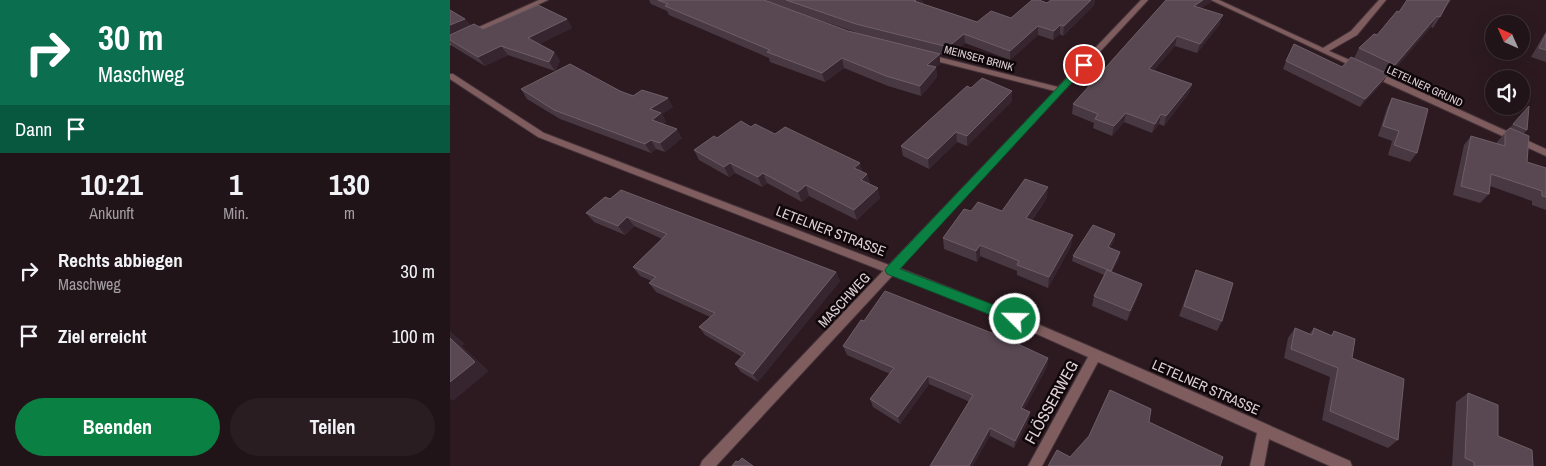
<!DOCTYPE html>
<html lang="de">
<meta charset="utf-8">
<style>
:root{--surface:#211418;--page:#291d21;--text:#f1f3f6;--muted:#a29ea2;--line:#3e3337;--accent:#0b8043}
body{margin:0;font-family:"Archivo Narrow",sans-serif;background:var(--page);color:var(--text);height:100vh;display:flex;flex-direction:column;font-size:19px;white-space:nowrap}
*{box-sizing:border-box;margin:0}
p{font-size:16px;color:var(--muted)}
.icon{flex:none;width:28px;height:28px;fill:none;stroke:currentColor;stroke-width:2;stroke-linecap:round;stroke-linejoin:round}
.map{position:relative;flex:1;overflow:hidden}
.side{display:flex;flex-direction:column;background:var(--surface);width:450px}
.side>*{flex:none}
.top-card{background:#0b6e4f;color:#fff;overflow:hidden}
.needle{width:32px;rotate:315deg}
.fabs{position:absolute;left:1035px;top:15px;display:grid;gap:10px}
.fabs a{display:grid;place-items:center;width:45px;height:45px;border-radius:50%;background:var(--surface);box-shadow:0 5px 20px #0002,0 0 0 1px var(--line);font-size:25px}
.pin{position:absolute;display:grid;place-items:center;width:42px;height:42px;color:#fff;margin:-21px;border:2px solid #fff;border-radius:50%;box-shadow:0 1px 5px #0007}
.me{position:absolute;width:55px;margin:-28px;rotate:293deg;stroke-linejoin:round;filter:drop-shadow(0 0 4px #0008)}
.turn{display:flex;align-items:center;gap:18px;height:105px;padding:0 15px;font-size:22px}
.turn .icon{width:65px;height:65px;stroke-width:2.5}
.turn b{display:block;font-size:35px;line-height:42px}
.then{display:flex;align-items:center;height:48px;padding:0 15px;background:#0003;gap:10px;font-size:19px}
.eta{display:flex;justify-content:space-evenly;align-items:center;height:85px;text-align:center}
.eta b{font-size:30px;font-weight:700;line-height:35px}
.action{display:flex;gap:10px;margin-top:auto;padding:10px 15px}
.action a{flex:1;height:58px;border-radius:30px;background:var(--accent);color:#fff;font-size:20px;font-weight:700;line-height:58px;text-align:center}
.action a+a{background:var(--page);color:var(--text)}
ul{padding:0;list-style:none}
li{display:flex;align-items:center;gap:15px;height:65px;padding:0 15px}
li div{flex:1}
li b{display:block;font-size:19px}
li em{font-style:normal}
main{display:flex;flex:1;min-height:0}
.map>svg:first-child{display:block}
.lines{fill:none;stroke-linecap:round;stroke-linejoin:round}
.minor-casing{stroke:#45343a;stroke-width:2}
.minor{fill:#7f5d5e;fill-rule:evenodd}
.wall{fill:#483842;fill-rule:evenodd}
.shaded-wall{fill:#36252e}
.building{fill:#594852;stroke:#6e5e67}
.route{fill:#0b8043;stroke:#07532c}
.labels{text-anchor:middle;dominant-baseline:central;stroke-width:5;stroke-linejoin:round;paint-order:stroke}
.far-street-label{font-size:11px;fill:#e0d3d7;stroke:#0f070a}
.street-label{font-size:14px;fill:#e0d3d7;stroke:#0f070a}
.near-street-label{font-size:16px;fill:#e0d3d7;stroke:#0f070a}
</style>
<main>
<section class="side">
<div class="top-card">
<div class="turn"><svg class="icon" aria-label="right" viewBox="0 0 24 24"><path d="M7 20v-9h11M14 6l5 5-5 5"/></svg><div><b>30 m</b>Maschweg</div></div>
<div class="then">Dann<svg class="icon" aria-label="arrive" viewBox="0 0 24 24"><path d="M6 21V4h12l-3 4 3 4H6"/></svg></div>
</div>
<div class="eta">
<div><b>10:21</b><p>Ankunft</p></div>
<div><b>1</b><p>Min.</p></div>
<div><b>130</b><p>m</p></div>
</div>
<ul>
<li><svg class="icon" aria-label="right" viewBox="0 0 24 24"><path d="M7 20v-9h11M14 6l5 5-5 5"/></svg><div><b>Rechts abbiegen</b><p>Maschweg</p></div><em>30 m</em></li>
<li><svg class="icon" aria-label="arrive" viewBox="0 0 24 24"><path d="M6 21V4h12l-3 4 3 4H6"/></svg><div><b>Ziel erreicht</b></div><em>100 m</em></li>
</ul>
<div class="action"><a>Beenden</a><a>Teilen</a></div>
</section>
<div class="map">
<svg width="1096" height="466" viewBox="0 0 1096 466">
<rect width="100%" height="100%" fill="#2c1a20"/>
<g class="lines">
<g class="minor-casing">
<path id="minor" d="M89 0H98L0 45V40Z
M691 0H698L449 268C603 327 749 395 900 461L902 466H880L819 439 814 466H800L807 433 648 362 592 466H578L638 357 529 308 443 275 266 466H250L252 461 433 271 88 137 0 79V74H3L94 133 439 265 605 91 474 58V54H477L608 87Z
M761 0H769L873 48 901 31 929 0H936L907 35 879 51 911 65V69H908Z
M921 72H927L1096 149V156L921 76Z"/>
</g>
<use href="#minor" class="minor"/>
</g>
<path class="wall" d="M199 0H472L473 4 527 22 561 18 597 3 601 0H645L644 5 613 36 610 34 603 40 588 35 560 60 515 43 499 57 490 54V64L486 67 487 77 471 96 438 86 394 68 375 82 320 62 319 58 219 15 217 11 201 4ZM346 12 408 33 398 31Z
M716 0 761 2 751 8 770 24 747 53 725 46 704 70 742 84 739 93 714 126 709 124 702 133 674 122 662 136 643 128 644 123 622 114 623 104Z
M957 0H1001L996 7 983 28 981 27 939 76 937 75 933 82 910 107 833 69 836 61 892 67 904 58 909 48 927 35 949 12Z
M0 10 15 19 21 26 33 29 117 19 122 28 89 44 104 52 110 61 105 71 58 55 35 66 2 46 0 43Z
M1096 31V62L1081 57Z
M71 89 170 91 223 107 212 114 216 122 213 124 232 138 215 152 206 149 201 153 110 119 77 99Z
M942 98 967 153 960 162 938 155 942 141 928 136 937 108Z
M562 101 517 146 507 142 479 169 453 156 451 146Z
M1079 106 1077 130 1073 134 1077 162 1096 168V210L1082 205V201L1040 186 1039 194 1030 203 1003 195 1014 145 1021 136 1047 144V142Z
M301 127 325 134 417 174 420 184 430 198 407 220 359 196 352 202 317 183 312 187 285 173 279 177 249 160 244 150 267 138Z
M155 197 386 272 390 281 308 382 291 372 285 364 292 357 255 335 249 327 260 317 206 292 199 283 202 281 190 276 183 267 212 239 184 226 175 235 144 222 136 213Z
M597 198 582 220 621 246 598 288 567 275V271L530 256 527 262 494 249 493 238 521 211H552Z
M665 234 664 240 660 248 669 258 662 272 692 284 689 294 677 321 642 306 644 296 654 275 622 261 623 256Z
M746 270 772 321 767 331 729 316Z
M414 321 598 358 597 367 574 409 579 420 564 448 540 436 520 402 479 384 450 424 423 407 420 399 440 374 397 355 393 346Z
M845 328 859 334 864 328 881 335 884 331 902 358 948 440 938 448 872 420 880 377 834 358 838 338Z
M1018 393 1048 436 1083 466H1002L1006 402Z"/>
<path class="shaded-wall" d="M466 0H472L473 5 464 1Z
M641 0H645L644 5 613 36 614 26Z
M753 0H761V2L741 15 744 6Z
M773 15 770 24 747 53 750 44Z
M987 16 981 27 939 76 945 65Z
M15 19 22 28 0 38V25Z
M117 19 122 28 84 47 78 38Z
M610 25V34L603 40 604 31Z
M588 26V35L560 60V51Z
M514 34 515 43 499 57 498 47Z
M727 36 725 46 697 78 699 69Z
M51 46 58 55 35 66 28 57Z
M104 52 110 61 105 71 99 62Z
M490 54V64L486 67 487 77 471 96 470 86 477 65Z
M392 58 394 68 375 82 372 73Z
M938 74 933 82 910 107 915 99Z
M742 84 739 93 714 126 716 116Z
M562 91V101L517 146V136Z
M218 98 223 107 212 114 216 122 207 129 202 120 200 109Z
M676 113 674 122 662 136 664 126Z
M711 114 709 124 702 133 705 124Z
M227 129 232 138 215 152 210 143Z
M506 132 507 142 479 169 478 159Z
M201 140 206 149 201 153 195 144Z
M280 163 285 173 279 177 274 167Z
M410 163 413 173 404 168Z
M313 173 317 183 312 187 308 177Z
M417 174 420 184 411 180Z
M356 185 359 196 352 202 348 192Z
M598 187 597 198 575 229 576 218Z
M428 188 430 198 407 220 404 210Z
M177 217 184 226 175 235 168 226Z
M665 234 664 240 657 253 658 247Z
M623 235 621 246 598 288 599 277Z
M530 245V256L527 262 526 251Z
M670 252 669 258 660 277 661 271Z
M386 272 390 281 308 382 303 374Z
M692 284 689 294 677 321 680 311Z
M0 331 15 344 12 346 39 371 3 401 0 399Z
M598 358 597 367 570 416 571 408Z
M478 376 479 384 450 424 448 417Z
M580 412 579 420 564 448 565 441Z
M540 428V436L523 466H519Z"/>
<path class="building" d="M208 0H314L398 31 490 54 477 65 486 67 470 86 436 76 392 58 372 73 317 52 320 50 215 6 218 4Z
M336 0H466L464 1 527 22 541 11 561 18 582 0H589L597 3 601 0H641L614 26 610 25 604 31 588 26 560 51 514 34 498 47 406 24Z
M716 0H753L744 6 773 15 750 44 727 36 699 69 742 84 716 116 711 114 705 124 676 113 664 126 645 119 648 114 623 104Z
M957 0H999L990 17 987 16 945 65 909 48 924 34 927 35 947 11 949 12Z
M88 5 117 19 78 38 104 52 99 62 51 46 28 57 0 40V35L24 24 33 29Z
M0 10 15 19 0 25Z
M1096 34V50L1089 48Z
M844 44 892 67 901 57 938 74 915 99 836 61Z
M120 64 170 91 183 96 192 90 218 98 200 109 211 113 202 120 227 129 210 143 201 140 195 144 104 110 71 89Z
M532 78 562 91 517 136 506 132 478 159 451 146 517 86 521 88Z
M942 98 978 109 967 153 944 145 949 131 933 126Z
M1079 106 1077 130 1063 124Z
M291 121 301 127 305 124 325 134 335 127 410 163 404 168 417 174 411 180 428 188 404 210 356 185 348 192 313 173 308 177 280 163 274 167 244 150 264 136 267 138Z
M1060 128 1079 136 1077 162 1096 168V197L1092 196V191L1041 174 1039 194 1011 186 1021 136 1055 146V132Z
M575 179 598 187 576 218 623 235 599 277 567 265 569 261 530 245 526 251 493 238 514 209 521 211 528 202 552 211Z
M171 190 386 272 303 374 285 364 295 353 249 327 265 313 199 283 206 277 183 267 217 234 177 217 168 226 136 213 155 197 160 199Z
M643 225 665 234 658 247 670 252 661 271 623 256Z
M657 270 692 284 680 311 644 296Z
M746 270 783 283 772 321 734 306Z
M435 291 557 339 598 358 571 408 580 412 565 441 540 428 519 466H480L523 395 478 376 448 417 420 399 444 368 393 346 411 320 414 321Z
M845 328 862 335 864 328 882 336 884 331 905 339 902 358 954 379 948 440 880 411 888 368 841 349Z
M0 338 25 362 0 382Z
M660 390 701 409 699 422 773 457 770 466H598L607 450 620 457 639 436Z
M1018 393 1048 405V436L1082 450 1083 466H1024V462L1015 458Z
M292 458 303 466H282L286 461 288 462Z"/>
<path class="route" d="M634 62 638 65 637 66 450 269 570 315 572 319 570 323 565 324 561 323 437 274 435 270 437 267 631 63Z"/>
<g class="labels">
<g class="far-street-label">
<text transform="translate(529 58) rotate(15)">MEINSER BRINK</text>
<text transform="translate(975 86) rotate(25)">LETELNER GRUND</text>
</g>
<g class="street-label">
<text transform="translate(381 231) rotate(21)">LETELNER STRASSE</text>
<text transform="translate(394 300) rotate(-47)">MASCHWEG</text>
<text transform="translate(756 387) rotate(24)">LETELNER STRASSE</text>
</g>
<g class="near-street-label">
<text transform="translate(601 402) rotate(-61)">FLÖSSERWEG</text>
</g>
</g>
</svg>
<div class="fabs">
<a><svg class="needle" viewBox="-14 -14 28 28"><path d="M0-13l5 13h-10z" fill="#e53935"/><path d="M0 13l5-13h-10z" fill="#a29ea2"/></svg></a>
<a><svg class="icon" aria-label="sound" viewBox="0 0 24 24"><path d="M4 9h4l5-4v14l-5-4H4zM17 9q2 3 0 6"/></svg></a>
</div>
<div class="pin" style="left:634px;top:65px;background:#d93025"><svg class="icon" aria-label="arrive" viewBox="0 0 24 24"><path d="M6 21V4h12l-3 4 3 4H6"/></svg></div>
<svg class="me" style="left:565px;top:319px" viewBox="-20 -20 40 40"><circle r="17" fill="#0b8043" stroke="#fff" stroke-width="3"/><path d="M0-11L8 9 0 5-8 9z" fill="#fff"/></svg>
</div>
</main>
